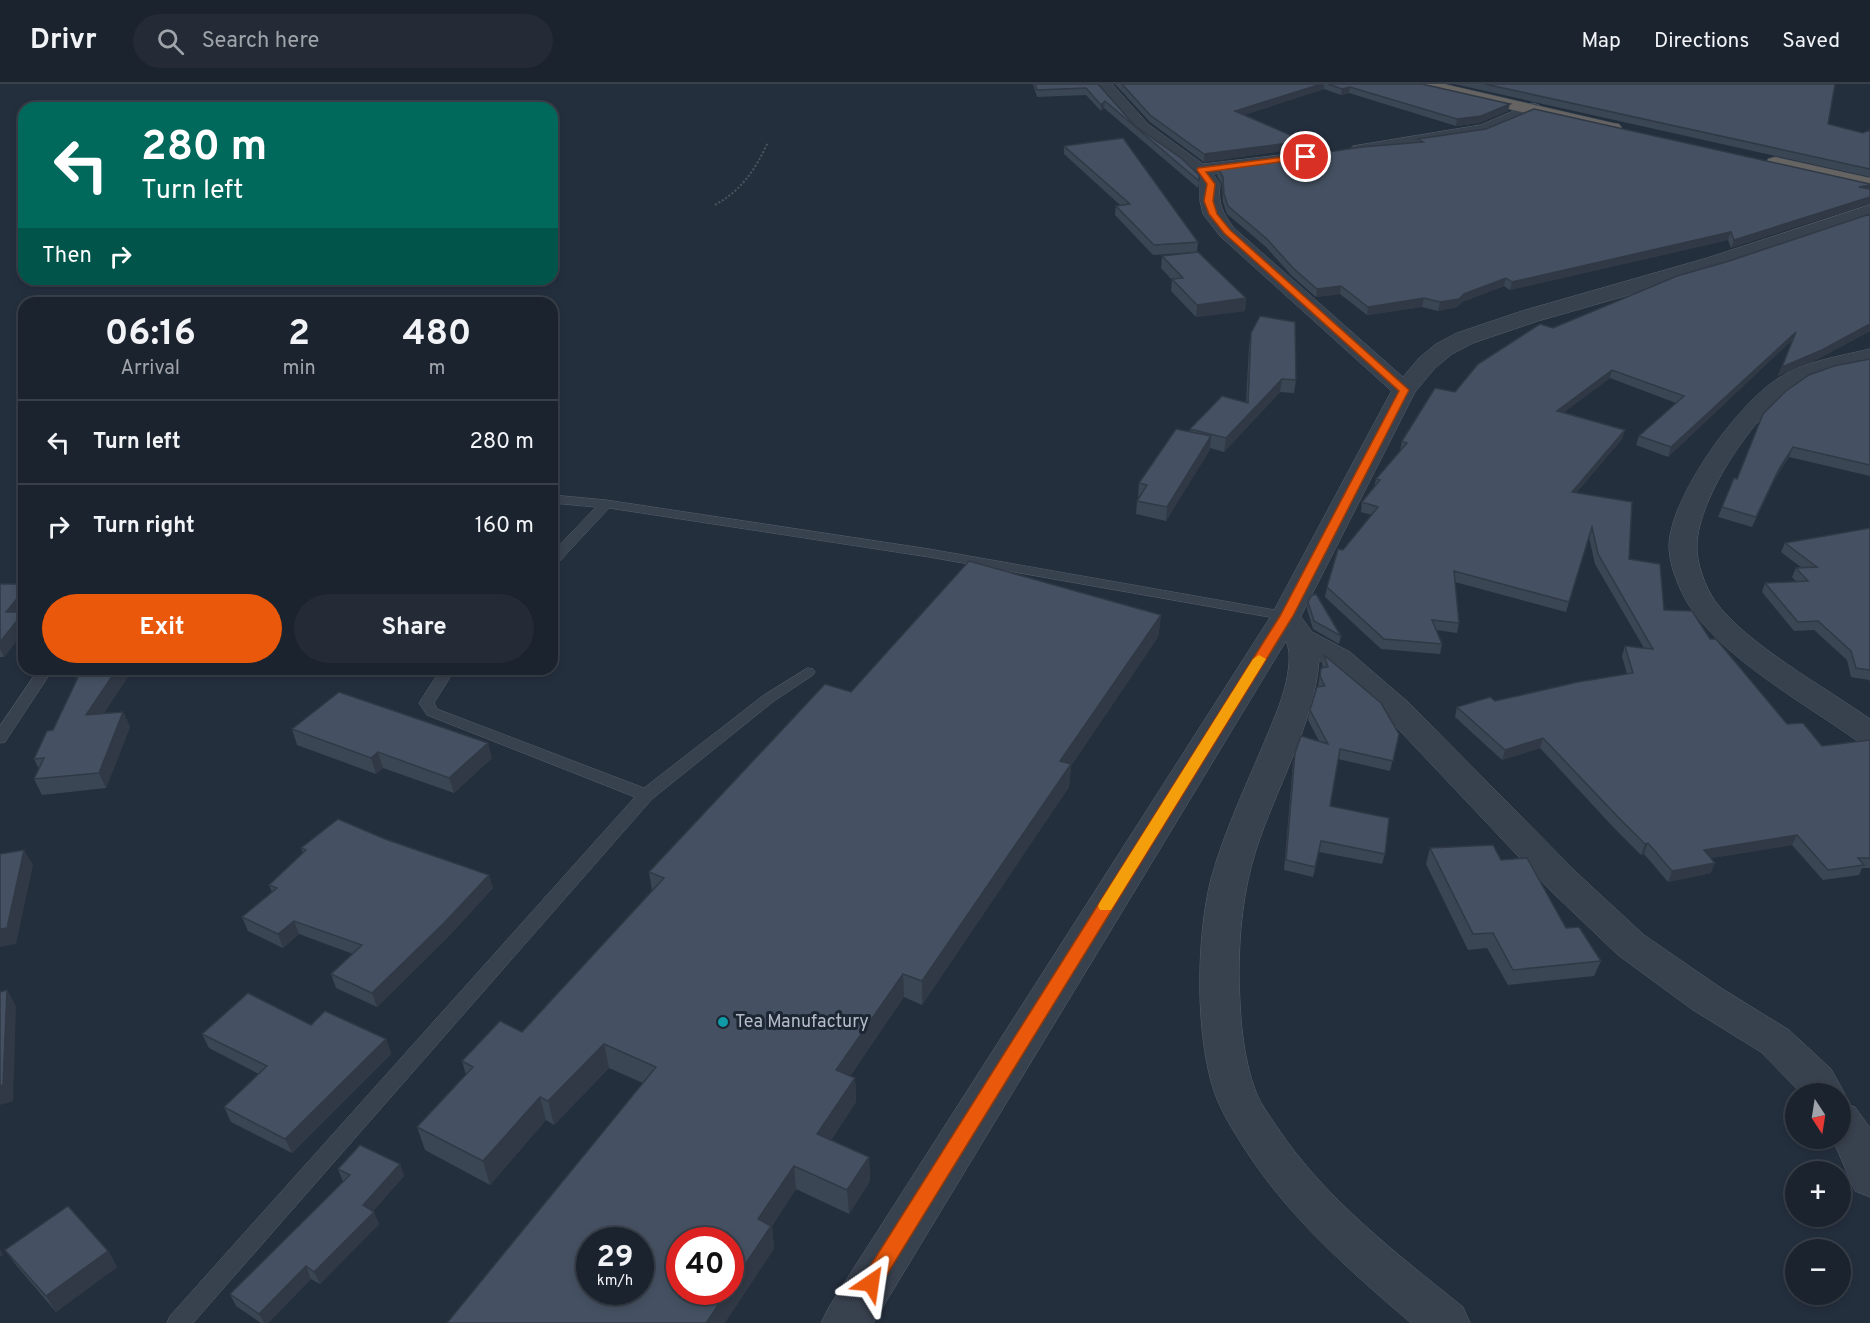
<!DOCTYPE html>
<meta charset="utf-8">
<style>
:root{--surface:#1b232e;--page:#242b36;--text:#f1f3f6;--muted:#a0a4aa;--line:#39404a;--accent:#ea580c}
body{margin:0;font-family:Overpass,sans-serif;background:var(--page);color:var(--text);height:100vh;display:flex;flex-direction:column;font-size:22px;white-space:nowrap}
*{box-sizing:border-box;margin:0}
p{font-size:20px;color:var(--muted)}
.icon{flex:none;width:33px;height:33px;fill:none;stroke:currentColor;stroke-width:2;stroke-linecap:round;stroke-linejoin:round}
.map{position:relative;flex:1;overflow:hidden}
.side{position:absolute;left:18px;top:213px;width:540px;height:378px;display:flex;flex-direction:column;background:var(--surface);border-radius:18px;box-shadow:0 3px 9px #0003,0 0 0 2px var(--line)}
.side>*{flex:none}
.banner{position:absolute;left:18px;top:18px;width:540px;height:183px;border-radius:18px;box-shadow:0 3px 9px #0003,0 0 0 2px var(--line);background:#00695c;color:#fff;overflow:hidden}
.needle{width:39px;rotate:168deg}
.tools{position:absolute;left:1785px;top:999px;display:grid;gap:12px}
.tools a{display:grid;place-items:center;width:66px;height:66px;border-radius:50%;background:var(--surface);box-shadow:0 3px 9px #0003,0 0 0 2px var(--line);font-size:30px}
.speed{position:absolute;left:576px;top:1143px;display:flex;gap:12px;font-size:30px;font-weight:700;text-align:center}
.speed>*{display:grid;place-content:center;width:78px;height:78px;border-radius:50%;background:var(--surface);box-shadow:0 3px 9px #0003,0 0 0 2px var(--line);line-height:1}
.speed small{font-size:15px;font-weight:400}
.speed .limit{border:9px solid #d22;background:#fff;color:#111}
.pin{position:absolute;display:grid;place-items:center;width:51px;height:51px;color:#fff;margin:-26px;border:3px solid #fff;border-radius:50%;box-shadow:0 2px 6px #0007}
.me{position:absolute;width:66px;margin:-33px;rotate:32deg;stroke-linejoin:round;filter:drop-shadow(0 0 4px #0008)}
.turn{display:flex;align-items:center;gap:21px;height:126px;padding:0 24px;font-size:27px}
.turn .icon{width:78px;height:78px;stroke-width:2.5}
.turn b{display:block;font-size:42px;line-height:51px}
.then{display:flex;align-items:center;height:57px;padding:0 24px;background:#0003;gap:12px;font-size:22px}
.eta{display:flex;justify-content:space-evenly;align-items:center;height:102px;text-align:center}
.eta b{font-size:36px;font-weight:700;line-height:42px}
.primary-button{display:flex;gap:12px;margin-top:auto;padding:12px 24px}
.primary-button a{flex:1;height:69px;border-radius:36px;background:var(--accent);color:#fff;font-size:24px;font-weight:700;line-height:69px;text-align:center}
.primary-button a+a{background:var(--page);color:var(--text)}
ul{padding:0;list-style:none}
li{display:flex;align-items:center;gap:18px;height:84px;padding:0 24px;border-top:2px solid var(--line)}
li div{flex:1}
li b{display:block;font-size:22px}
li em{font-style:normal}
header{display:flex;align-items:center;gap:36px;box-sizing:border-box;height:84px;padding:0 30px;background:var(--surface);border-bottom:2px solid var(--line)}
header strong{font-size:28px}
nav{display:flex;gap:33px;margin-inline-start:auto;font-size:21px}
.search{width:420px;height:54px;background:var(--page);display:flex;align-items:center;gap:15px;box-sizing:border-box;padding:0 21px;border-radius:33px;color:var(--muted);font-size:22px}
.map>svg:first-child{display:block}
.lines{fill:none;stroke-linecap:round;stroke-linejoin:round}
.service-casing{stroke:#565f6c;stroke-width:1}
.minor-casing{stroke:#565f6c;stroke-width:1}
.tertiary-casing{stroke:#565f6c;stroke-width:1}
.trunk-casing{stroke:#434c59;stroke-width:1}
.path{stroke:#44595c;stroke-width:2;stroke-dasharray:2 2;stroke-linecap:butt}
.service{fill:#38414e;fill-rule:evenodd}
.minor{fill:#38414e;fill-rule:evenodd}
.tertiary{fill:#38414e;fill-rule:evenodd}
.trunk{fill:#656462;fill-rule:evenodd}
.wall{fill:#3b4654}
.shaded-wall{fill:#303945}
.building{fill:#455162;stroke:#303945;stroke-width:1.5;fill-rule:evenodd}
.route{fill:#ea580c;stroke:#983908;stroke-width:1.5}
.slow{fill:#f59e0b}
.culture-dot{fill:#0f9aa8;stroke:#1d2633;stroke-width:2}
.labels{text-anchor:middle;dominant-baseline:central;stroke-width:6;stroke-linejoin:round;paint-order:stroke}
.near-poi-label{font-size:18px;fill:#b4bcc9;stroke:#1d2633;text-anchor:start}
</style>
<header>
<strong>Drivr</strong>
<div class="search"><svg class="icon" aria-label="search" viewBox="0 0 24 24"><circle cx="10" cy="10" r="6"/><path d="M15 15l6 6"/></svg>Search here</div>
<nav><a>Map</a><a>Directions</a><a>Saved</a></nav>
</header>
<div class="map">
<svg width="1870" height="1239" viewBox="0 0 1870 1239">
<rect width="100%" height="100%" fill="#242f3e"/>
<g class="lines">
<g class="service-casing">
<path id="service" d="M552 411 606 416 929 465 1286 528 1293 532 1286 536 929 473 609 424 557 480 552 481V469L596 423 552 419Z
M808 584 813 585 815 588 813 591 774 617 652 715 193 1239H167L170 1232 635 713 427 631 419 619 441 585H455L434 619 437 625 644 704 764 611Z
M39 585H53L5 658 0 659V642Z"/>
</g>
<g class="minor-casing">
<path id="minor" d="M1095 0H1112L1148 40 1203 80 1280 71 1286 72 1289 76 1286 80 1280 81 1213 90 1220 100C1218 120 1222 128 1234 144L1412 301 1416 306 1412 311 1404 313 1396 311 1220 152 1203 130 1200 117V97L1182 80 1136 48Z
M1533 19 1539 21 1541 24 1539 27 1484 50 1359 71 1353 70 1350 66 1353 62 1359 61 1480 41Z
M1870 265V279C1846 286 1818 289 1796 303 1756 327 1698 413 1697 461 1696 478 1705 503 1715 517 1747 561 1825 603 1870 635V661L1859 658C1806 620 1720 573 1687 518 1678 502 1669 480 1669 462 1670 413 1738 319 1779 294 1805 277 1841 272 1870 265Z
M1286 523 1296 526 1312 548 1350 568 1408 618 1577 789 1644 851 1721 904 1789 946 1831 985 1845 1010 1841 1018 1855 1023 1870 1044V1113L1855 1107 1837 1065 1830 1054H1840V1010H1802L1761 968 1693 926 1618 871 1551 807 1386 632 1328 582 1319 576C1315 638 1275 706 1256 766 1243 807 1239 849 1239 892 1240 930 1242 972 1256 1008 1261 1021 1270 1032 1277 1043 1325 1115 1396 1169 1463 1223L1470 1239H1411C1349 1186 1287 1132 1243 1062 1233 1046 1222 1029 1215 1010 1195 953 1196 854 1211 795 1224 748 1245 704 1264 659 1275 632 1291 599 1289 568 1287 554 1279 543 1271 532L1276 526Z"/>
</g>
<g class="tertiary-casing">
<path id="tertiary" d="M1870 121V134L1723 184 1538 237 1473 259 1452 270 1435 284 1415 308 1301 532 873 1239H821L829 1223 1271 532 1392 306 1419 274 1436 260 1457 249 1522 227 1707 174Z"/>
</g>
<g class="trunk-casing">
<path id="trunk" d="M1414 0H1444L1613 39 1619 40 1622 44 1619 48 1613 49 1422 5Z
M1775 73 1870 94V106L1768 83 1766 79 1768 75Z"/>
</g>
<path class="path" d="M715 121C742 106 755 86 768 58"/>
<use href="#service" class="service"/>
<use href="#minor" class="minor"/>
<use href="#tertiary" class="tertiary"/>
<use href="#trunk" class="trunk"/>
</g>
<path class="wall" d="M1033 0H1098L1135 42 1199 97 1198 104 1104 24 1101 27 1086 11 1037 13Z
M1115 0H1422L1508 27 1479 39 1456 42 1349 9 1341 11 1324 5 1244 31 1303 64 1204 78 1150 38Z
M1454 0H1835L1828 40 1863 49 1870 46V93Z
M1418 55 1870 100 1731 164 1728 156 1510 206 1504 202 1462 218 1457 223 1438 227 1422 223 1367 231 1340 210 1316 213 1292 192 1266 163 1227 130 1223 118 1222 100 1217 92 1218 84 1418 58Z
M1064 62 1198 158 1197 168 1153 171 1115 131 1116 122 1120 121 1064 70Z
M1870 130V247L1818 275 1778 292 1792 256 1668 373 1636 361 1639 352 1676 319 1610 294 1564 328 1625 346 1622 355 1576 409 1629 475 1664 526 1710 555 1787 640 1822 662 1870 656V784H1862L1859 791 1823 796 1792 761 1711 774V789L1668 798 1644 770 1641 771 1614 744 1540 664 1502 676 1455 633 1457 623 1495 617 1627 590 1622 572 1625 562 1644 564 1595 480 1589 453 1566 528 1455 498 1459 539 1457 549 1437 546 1442 560 1440 570 1381 565 1325 513 1327 503 1343 466 1372 431 1361 428 1362 418 1374 404 1376 395 1400 367 1402 357 1455 308 1553 244 1726 178Z
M1162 172 1246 214 1245 227 1196 233 1171 207 1172 196 1161 184Z
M1251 249 1296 296 1294 309 1280 308 1224 368 1210 364 1166 437 1136 430 1137 417 1140 413H1138L1139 399 1190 348V345L1246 319 1249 262Z
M1870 275V392L1789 373 1775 395 1752 443 1718 433 1734 394 1737 395Z
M1870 444V598L1869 596 1851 593 1847 576 1814 546 1794 547 1762 508 1765 499 1797 498 1792 493 1796 484H1802L1781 468 1785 459Z
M0 500H24V526L23 528 24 529V548L4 573H0Z
M1308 518 1341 552 1339 560 1313 545 1307 525Z
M1161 531 1158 553 1071 682 1069 703 922 921 904 913 850 992 855 994 856 1018 831 1056 869 1073 870 1097 849 1130 796 1105 772 1142 774 1165 643 999 609 984 554 1041 546 1036 490 1101 425 1066 417 1043 466 991 462 977 522 948 652 807 649 788 851 608Z
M1324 571 1399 650 1390 687 1338 675 1330 722 1385 770 1382 780 1319 768 1313 793 1284 786 1293 679 1295 669 1319 657 1308 636 1310 626 1318 603 1321 584 1323 583 1322 581Z
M72 585H133L104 629 123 628 130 643 106 704 42 711 34 695 39 685 34 675 53 646 77 595Z
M292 645 492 674 454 709 383 684 376 690 297 661Z
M301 764 493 804 448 853 377 923 336 904 331 890 353 870 299 850 283 864 248 847 242 833 272 808 269 801 303 769Z
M1430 764 1501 776 1566 844 1601 877 1594 892 1508 901 1487 864 1468 866 1426 780Z
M311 941 386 955 391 970 292 1069 231 1038 224 1023 259 990 209 964 202 950Z
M400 1080 404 1092 373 1127 379 1140 320 1200 311 1195 268 1239H261L236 1222 230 1210 343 1098 338 1085Z
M5 1166 108 1167 117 1183 56 1228 16 1181Z"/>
<path class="shaded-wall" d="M1321 0H1324V5L1234 34 1235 27Z
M1350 3 1349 9 1341 11 1342 5Z
M1105 17 1104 24 1101 27V21Z
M1510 20 1508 27 1479 39 1456 42 1457 35Z
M1304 57 1303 64 1204 78V70Z
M1870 101V108L1859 103Z
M1870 113V120L1731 164 1734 156Z
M1731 148 1728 156 1510 206 1512 198Z
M1506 194 1504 202 1462 218 1457 223 1438 227 1440 218Z
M1341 202 1340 210 1316 213 1317 205Z
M1246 214 1245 227 1196 233 1197 221Z
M1424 214 1422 223 1367 231 1368 223Z
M1870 240V247L1818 275 1778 292 1782 283Z
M1796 248 1792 256 1668 373 1671 363Z
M1612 286 1610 294 1555 335 1557 327Z
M1282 295 1280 308 1224 368 1226 354Z
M1625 346 1622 355 1569 417 1572 408Z
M1211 352 1210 366 1166 437 1167 423Z
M1793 363 1789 373 1775 395 1752 443 1779 385Z
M24 506V526L12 541 6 528Z
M24 528V548L4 573 0 565V558Z
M1161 531 1158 553 1071 682 1069 703 922 921V897L1060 677Z
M117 585H133L93 646 86 631Z
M123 628 130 643 106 704 99 689Z
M1543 654 1540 664 1502 676 1505 666Z
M488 659 492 674 454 709 449 694Z
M378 668 383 684 376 690 371 674Z
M1797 751 1792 761 1699 776 1704 766Z
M1648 759 1644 770 1641 771 1645 760Z
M24 766 33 781 16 860 0 863V845Z
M1715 779 1711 789 1668 798 1672 787Z
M489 791 493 804 448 853 377 923 372 909Z
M294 837 299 850 283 864 278 850Z
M903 890 904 913 837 1010 836 986Z
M7 906 16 922 13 1017 0 1021V1002Z
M386 955 391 970 292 1069 285 1055Z
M604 960 609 984 554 1041 548 1017Z
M855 994 856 1018 819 1074 817 1050Z
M540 1013 546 1036 490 1101 483 1077Z
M869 1073 870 1097 849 1130 847 1106Z
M400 1080 404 1092 368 1133 363 1121Z
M794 1082 796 1105 772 1142 774 1165 725 1239H706L727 1208H730V1203L758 1135Z
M374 1128 379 1140 320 1200 314 1188Z
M0 1165 3 1171 0 1173Z
M108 1167 117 1183 56 1228 46 1212Z
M306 1182 311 1195 268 1239H264L259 1230Z"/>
<path class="building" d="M1035 0H1098L1135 42 1181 74 1199 91V97L1105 17 1101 21 1086 4 1037 6Z
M1122 0H1321L1235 27 1304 57 1204 70 1150 31Z
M1328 0H1422L1510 20 1481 32 1457 35 1350 3 1342 5Z
M1485 0H1835L1828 40 1863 49 1870 46V85Z
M1534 25 1870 100V101L1859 103 1870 105V113L1734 156 1731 148 1512 198 1506 194 1464 210 1459 215 1440 218 1424 214 1368 223 1341 202 1317 205 1293 184 1267 155 1228 122 1224 110 1223 93 1218 84 1362 63 1423 58 1418 55 1486 45Z
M1123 54 1198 158 1154 161 1116 122 1130 120 1064 62Z
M1870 130V240L1822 266 1782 283 1796 248 1671 363 1639 352 1684 312 1612 286 1557 327 1625 346 1572 408 1632 418 1629 475 1660 480 1664 526 1692 527 1710 555H1716L1787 640 1803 639 1822 662 1870 656V774H1858L1864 781 1828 786 1797 751 1704 766 1715 779 1672 787 1648 759 1645 760 1618 733 1543 654 1505 666 1457 623 1490 613 1495 617 1578 598 1633 589 1625 562 1653 565 1598 470 1592 443 1569 518 1454 487 1459 539 1432 536 1442 560 1384 555 1327 503 1338 465 1343 466 1378 423 1362 418 1380 396 1376 395 1407 359 1402 357 1435 304 1455 308 1478 280 1540 240 1553 244 1677 192 1726 178Z
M1198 168 1246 214 1197 221 1172 195 1183 194 1162 172Z
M1260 232 1295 238 1296 296 1282 295 1226 354 1190 345 1222 312 1248 319 1251 249Z
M1870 275V381L1793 363 1779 385 1756 433 1722 423 1734 394 1737 395 1763 330 1786 307 1809 291 1834 282Z
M1176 345 1211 352 1167 423 1137 417 1147 401 1139 399Z
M1870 444V586L1856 584 1851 567 1818 537 1798 538 1765 499 1808 497 1796 484 1817 483 1785 459Z
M969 477 1161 531 1060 677 1071 680 922 897 903 890 836 986 855 994 817 1050 869 1073 847 1106 794 1082 758 1135 771 1142 730 1203V1156H680V1208H727L706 1239H447L656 983 604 960 548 1017 540 1013 483 1077 417 1043 473 983 462 977 500 937 522 948 664 794 649 788 825 600 851 608ZM590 1156H640V1208H590Z
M0 500H24V506L6 528H24L0 558Z
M1316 510 1341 552 1314 537 1308 518 1311 512Z
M1324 571 1381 619 1399 650 1393 677 1340 665 1330 722 1389 734 1385 770 1321 757 1315 783 1286 776 1295 669 1301 652 1328 660 1310 626 1317 603 1325 602 1320 592 1321 584 1328 583Z
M82 585H117L86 631 123 628 99 689 34 695 44 674 34 675 47 647 53 646Z
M339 608 488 659 449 694 378 668 371 674 292 645Z
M338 735 385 755 489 791 444 839 372 909 331 890 362 861 294 837 278 850 242 833 277 804 269 801 306 766 301 764Z
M1493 761 1501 776 1527 774 1566 844 1579 843 1601 877 1513 886 1493 849 1473 850 1430 764Z
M24 766 7 844 0 845V770Z
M7 906 3 1001 0 1002V908Z
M248 909 311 941 325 927 386 955 285 1055 224 1023 267 982 202 950Z
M360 1061 400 1080 363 1121 374 1128 314 1188 306 1182 259 1230 230 1210 350 1091 338 1085Z
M68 1122 108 1167 46 1212 5 1166Z"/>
<path class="route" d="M1306 70 1310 73 1309 74 1206 88 1215 100 1213 117 1217 130 1230 146 1409 306 1293 532 878 1205 871 1208 864 1205 861 1199 864 1192 1280 532 1399 307 1224 149 1209 130 1204 117 1207 100 1197 86 1198 84Z"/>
<path class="slow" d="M1259 571 1266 575 1111 826H1100L1098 822 1100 818 1253 575Z"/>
<circle class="culture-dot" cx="723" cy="938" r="6"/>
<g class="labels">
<g class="near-poi-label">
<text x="735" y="938">Tea Manufactury</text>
</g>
</g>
</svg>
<div class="tools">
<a><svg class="needle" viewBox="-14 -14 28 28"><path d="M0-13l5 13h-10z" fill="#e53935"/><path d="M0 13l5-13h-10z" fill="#a0a4aa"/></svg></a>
<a>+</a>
<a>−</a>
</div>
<div class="speed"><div>29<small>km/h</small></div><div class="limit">40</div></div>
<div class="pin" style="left:1306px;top:73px;background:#d93025"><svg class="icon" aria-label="arrive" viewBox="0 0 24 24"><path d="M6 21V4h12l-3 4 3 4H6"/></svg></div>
<svg class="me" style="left:871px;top:1199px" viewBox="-20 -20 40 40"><path d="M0-17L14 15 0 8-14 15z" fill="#ea580c" stroke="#fff" stroke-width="4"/></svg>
<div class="banner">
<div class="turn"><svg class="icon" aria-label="left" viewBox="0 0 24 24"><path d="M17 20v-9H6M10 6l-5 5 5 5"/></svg><div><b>280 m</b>Turn left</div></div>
<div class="then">Then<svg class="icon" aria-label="right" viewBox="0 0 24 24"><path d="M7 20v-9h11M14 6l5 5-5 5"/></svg></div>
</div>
<section class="side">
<div class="eta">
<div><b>06:16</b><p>Arrival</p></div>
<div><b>2</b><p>min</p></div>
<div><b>480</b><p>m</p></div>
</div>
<ul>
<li><svg class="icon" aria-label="left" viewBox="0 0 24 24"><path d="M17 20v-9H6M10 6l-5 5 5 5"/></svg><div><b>Turn left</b></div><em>280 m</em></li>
<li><svg class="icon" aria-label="right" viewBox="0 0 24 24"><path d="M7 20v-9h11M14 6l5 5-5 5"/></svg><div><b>Turn right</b></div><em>160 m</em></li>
</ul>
<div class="primary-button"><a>Exit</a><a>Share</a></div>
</section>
</div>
